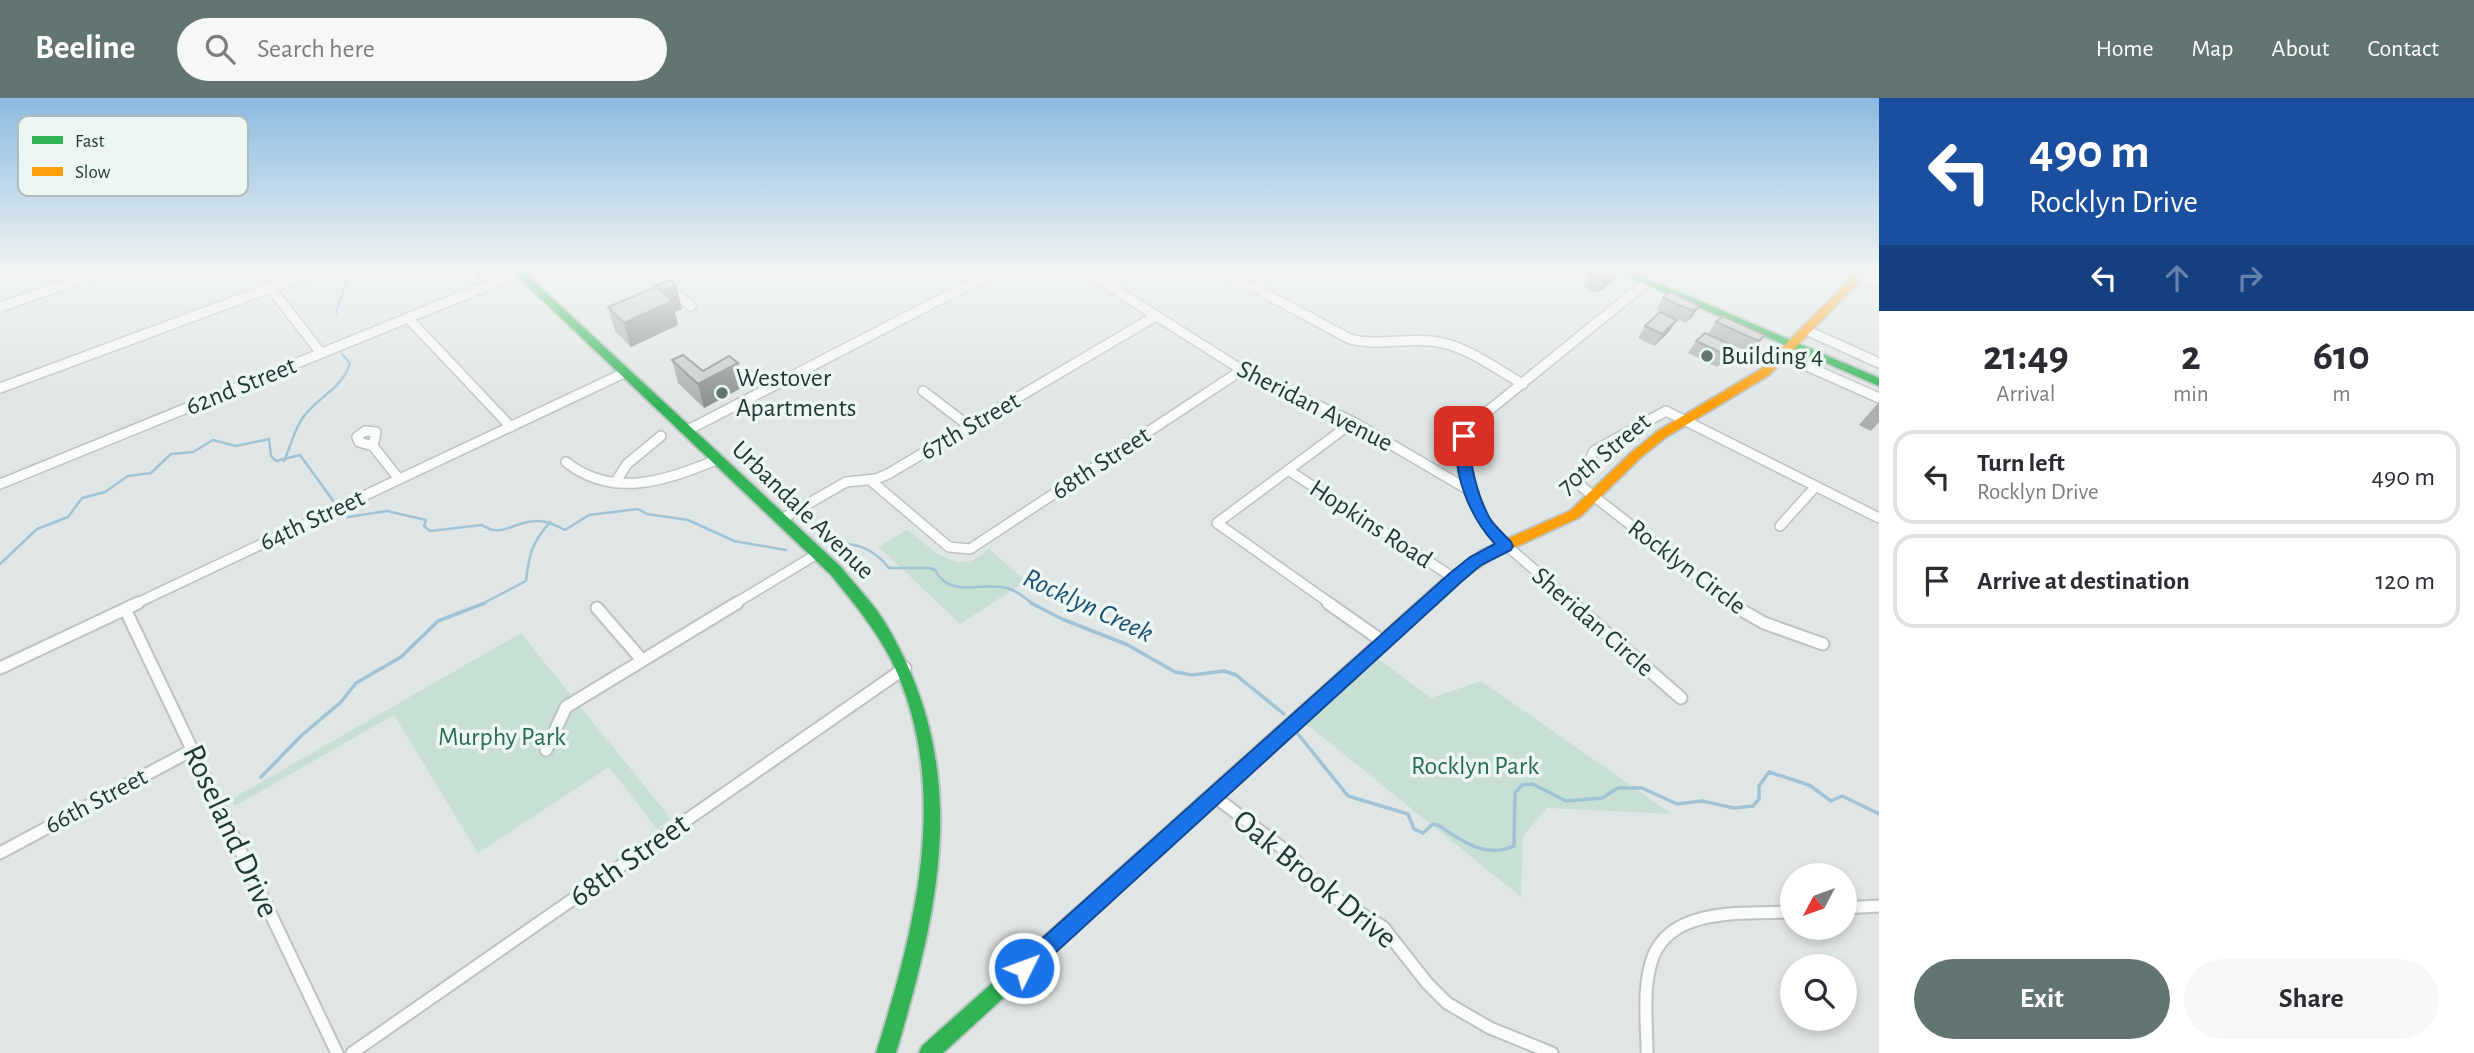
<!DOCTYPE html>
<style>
:root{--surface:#fff;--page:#f7f7f7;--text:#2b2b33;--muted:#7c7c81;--line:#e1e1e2;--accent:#637573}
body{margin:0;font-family:"Alegreya Sans",sans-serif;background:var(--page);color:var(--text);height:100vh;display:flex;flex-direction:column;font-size:26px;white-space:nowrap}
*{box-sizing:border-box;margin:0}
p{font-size:23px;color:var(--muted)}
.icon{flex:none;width:38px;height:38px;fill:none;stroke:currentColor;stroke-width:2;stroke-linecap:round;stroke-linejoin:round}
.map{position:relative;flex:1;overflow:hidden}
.drawer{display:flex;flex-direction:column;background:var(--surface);width:595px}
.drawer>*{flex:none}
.top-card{background:#1a4fa0;color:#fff;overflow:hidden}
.needle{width:46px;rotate:229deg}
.fabs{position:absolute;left:1780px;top:765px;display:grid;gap:14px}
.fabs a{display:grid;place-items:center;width:77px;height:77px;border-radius:50%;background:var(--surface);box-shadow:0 4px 10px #0003;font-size:35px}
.pin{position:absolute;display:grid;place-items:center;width:60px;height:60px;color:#fff;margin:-30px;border-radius:14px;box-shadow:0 4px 10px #0006}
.me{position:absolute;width:77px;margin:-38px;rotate:48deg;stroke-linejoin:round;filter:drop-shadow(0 0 5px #0008)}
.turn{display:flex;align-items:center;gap:24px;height:147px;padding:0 35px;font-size:32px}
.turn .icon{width:91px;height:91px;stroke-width:2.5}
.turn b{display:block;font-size:49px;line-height:60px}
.lanes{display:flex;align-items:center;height:66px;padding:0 35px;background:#0003;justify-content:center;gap:35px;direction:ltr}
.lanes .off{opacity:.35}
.eta{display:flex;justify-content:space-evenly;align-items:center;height:119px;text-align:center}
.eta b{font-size:42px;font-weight:700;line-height:49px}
.primary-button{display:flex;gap:14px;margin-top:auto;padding:14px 35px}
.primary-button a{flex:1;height:80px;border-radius:42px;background:var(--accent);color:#fff;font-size:28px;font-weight:700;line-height:80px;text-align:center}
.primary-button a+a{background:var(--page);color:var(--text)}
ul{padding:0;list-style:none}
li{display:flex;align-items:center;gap:21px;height:94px;margin:0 14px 10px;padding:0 21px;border:4px solid var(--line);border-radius:21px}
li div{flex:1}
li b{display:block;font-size:26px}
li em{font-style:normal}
header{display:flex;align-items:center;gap:42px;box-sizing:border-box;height:98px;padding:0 35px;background:var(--accent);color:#fff}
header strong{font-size:33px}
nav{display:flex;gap:38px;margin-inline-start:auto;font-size:24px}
.search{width:490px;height:63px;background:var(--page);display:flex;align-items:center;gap:18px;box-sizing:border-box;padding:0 24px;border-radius:38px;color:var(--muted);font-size:26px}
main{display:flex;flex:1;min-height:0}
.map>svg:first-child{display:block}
.green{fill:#c8e0d4}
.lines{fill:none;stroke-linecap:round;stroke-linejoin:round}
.stream-far1{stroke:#a0c3d6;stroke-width:2.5}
.stream{stroke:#a0c3d6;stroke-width:3.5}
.street-far1-casing{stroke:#bdc3c2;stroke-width:12}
.street-casing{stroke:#bdc3c2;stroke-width:15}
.fast-casing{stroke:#bcc4c2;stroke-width:4}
.slow-casing{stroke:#bcc4c2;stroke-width:4}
.street-far1{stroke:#fafbfb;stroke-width:9}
.street{stroke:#fafbfb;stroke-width:11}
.fast{fill:#30b455;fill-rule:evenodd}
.slow{fill:#ff9f0a;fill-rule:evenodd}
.wall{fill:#abb0af}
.shaded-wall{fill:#8b908f}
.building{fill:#c7cdcc;stroke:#8b908f;stroke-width:2}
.route{fill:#1a73e8;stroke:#114b97;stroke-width:2}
.poi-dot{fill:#637573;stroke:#edf6f3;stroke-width:2.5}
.labels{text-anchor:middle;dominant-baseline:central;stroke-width:7;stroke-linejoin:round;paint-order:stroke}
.poi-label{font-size:26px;fill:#1f3836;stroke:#edf6f3;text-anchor:start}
.street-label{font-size:26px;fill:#1f3836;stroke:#edf6f3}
.park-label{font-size:26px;fill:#2a6e52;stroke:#edf6f3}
.water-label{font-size:28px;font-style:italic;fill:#1a5273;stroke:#edf6f3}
.near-street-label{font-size:32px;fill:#1f3836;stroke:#edf6f3}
.key{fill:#edf6f3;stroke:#afbdba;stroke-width:2}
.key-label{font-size:19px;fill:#1f3836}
</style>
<header>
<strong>Beeline</strong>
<div class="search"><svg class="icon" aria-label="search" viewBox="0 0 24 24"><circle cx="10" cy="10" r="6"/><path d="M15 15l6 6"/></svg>Search here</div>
<nav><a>Home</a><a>Map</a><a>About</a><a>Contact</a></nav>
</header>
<main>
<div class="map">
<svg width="1879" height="955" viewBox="0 0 1879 955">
<rect width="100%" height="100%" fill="#e0e6e5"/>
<path class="green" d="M907 431C923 443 947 470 970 463 976 461 983 455 989 451L1026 483 960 526 879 449Z
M521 535 671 721 657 731 609 669 478 755 394 617 235 708 232 701Z
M1372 556 1431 600 1481 583 1672 716 1547 710 1523 738 1521 799 1310 629 1298 624Z"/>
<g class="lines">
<path class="stream-far1" d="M336 215 348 178
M284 363C291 348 294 331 304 318 319 298 343 290 350 265L342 256
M340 415 348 419 387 413 426 422 424 428 430 433 482 427C509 446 521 406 565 432L589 417 638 411 647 416 688 422 734 443 786 452
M835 446C858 444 875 452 889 470H930L935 472C950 502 984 482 1010 491 1019 494 1026 501 1033 506
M0 466 37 431 68 419 82 400 105 394 128 378 151 375 171 356 193 354 213 342 236 348 269 341 271 358 276 363 300 357 334 404
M482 506 526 483C529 455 532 445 550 424"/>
<path class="stream" d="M1031 505 1062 521 1128 547 1175 574 1192 577 1224 573 1236 577 1284 616
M1298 636 1348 698 1408 716 1414 731 1423 735 1433 726 1438 727C1462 743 1485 761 1514 748L1515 695 1522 687 1533 686 1566 703 1602 700 1618 690H1642L1677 706 1702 703 1734 710 1753 708 1759 701V688L1769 674 1809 687 1831 703 1842 698 1879 716
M261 679 302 637 341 604 356 585 401 559 438 523 485 505"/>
<g class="street-far1-casing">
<path id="street-far1" d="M650 174 691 208
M1087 174 1242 272 1353 324 1474 395
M1225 174 1350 241C1377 248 1403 240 1431 243 1465 246 1494 270 1523 286
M1860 177 1879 185
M269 188 321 255
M0 209 100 174
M408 220 511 329
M1806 232 1879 265
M1782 257 1879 300
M0 290 313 174
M923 293 969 328
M365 333 376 334 373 348 359 344 357 339Z
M686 333 993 174
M373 348 399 381
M566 364C613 401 665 383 716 362
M1288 372 1454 480
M870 382 949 449 970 451 1242 272
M615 385 627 366 661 338
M0 386 521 174
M780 422 846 384 876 381 888 376 1154 219
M1780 428 1816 388
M135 506 624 275
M734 506 817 456
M1331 506 1217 425 1353 324
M1574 506 1491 434 1487 427 1472 394 1462 359V344L1472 326 1647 184 1676 174
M1732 506 1582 389 1580 383 1594 353 1666 313 1879 420"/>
</g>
<g class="street-casing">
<path id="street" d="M1328 505 1385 545
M1572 505 1681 600
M1729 505 1764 525 1823 546
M597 510 642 562
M125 511 337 955
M0 570 138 505
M546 652 566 609 737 505
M1214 698 1286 753 1324 793 1383 829 1427 885 1447 905 1490 930 1552 955
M0 755 192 652
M1844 810 1879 808
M352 955 905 570
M1647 955C1647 924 1642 888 1653 859 1672 808 1748 816 1792 814"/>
</g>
<g class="fast-casing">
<path id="fast" d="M513 174H524L841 469C855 487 872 504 884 523 972 668 941 803 896 955H876C914 835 949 701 899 579 883 540 857 509 831 477Z
M1618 174H1632L1879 280V288Z
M1473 461 1478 462 1480 466 1459 484 943 955H919L922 948 1449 476Z"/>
</g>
<g class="slow-casing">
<path id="slow" d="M1857 174H1868L1769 277 1666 339 1640 360 1580 419 1492 460 1478 470H1468L1466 466 1482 452 1570 413 1632 354 1658 333 1761 271Z"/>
</g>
<use href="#street-far1" class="street-far1"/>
<use href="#street" class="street"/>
<use href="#fast" class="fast"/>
<use href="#slow" class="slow"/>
</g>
<path class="wall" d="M1551 174H1572L1564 180Z
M1594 174H1620L1614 183 1597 195 1583 189 1590 177Z
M657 187H676L682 211 675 214 678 227 631 249 615 233 608 209 658 191Z
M1663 200 1700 208 1692 219 1685 225 1656 212Z
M1716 224 1765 237 1750 255 1708 236Z
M1645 228 1669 234 1654 248 1638 240Z
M1696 243 1734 248 1726 260 1717 269 1688 255Z
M672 262 703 273 738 265 743 289 704 310 678 285Z
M1879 304V324L1871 333 1859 327Z"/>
<path class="shaded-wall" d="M476 174H493L478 180Z
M1618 174H1620L1614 183 1597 195 1604 183Z
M676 187 682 211 675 214 678 227 631 249 624 225 666 206 663 193Z
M1700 208 1692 219 1685 225 1693 213Z
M1677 222 1669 234 1654 248 1662 236Z
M1734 248 1726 260 1717 269 1726 257Z
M738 265 743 289 704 310 698 286Z"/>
<path class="building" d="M1594 174H1618L1604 183 1590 177Z
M670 182 676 187 663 193 657 187Z
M656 189 672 203 624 225 608 209Z
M1670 194 1700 208 1693 213 1663 200Z
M1660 214 1677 222 1662 236 1645 228Z
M1723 218 1765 237 1759 243 1716 224Z
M1705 235 1734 248 1726 257 1696 243Z
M683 257 703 273 729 258 738 265 698 286 672 262Z"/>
<linearGradient id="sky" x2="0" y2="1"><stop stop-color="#8bbae1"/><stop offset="0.56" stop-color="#f1f4f3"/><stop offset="1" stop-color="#f1f4f3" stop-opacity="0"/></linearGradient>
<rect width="1879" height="308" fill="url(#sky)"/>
<path class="route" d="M1464 333 1471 338C1468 363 1477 396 1489 419 1494 428 1504 436 1511 444L1513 448 1511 452 1481 467 1460 485 1031 877 1024 880 1017 877 1013 870 1017 863 1449 476 1470 459 1495 446C1470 419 1452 376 1457 338Z"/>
<g class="poi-dot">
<circle cx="1707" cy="258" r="7"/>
<circle cx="722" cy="295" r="7"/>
</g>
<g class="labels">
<g class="poi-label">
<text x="1721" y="258">Building 4</text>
<text x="736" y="280">Westover<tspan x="736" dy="30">Apartments</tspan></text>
</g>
<g class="street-label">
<text transform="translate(241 288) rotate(-22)">62nd Street</text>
<text transform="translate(1315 308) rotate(27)">Sheridan Avenue</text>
<text transform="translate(970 328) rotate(-30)">67th Street</text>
<text transform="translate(1604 356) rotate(-40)">70th Street</text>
<text transform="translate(1101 365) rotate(-33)">68th Street</text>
<text transform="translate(803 412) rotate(44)">Urbandale Avenue</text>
<text transform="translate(312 422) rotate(-25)">64th Street</text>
<text transform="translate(1371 426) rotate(33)">Hopkins Road</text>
<text transform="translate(1687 469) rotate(37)">Rocklyn Circle</text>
<text transform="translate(1593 524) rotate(41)">Sheridan Circle</text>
<text transform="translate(96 703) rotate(-28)">66th Street</text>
</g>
<g class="park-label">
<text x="502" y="639">Murphy Park</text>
<text x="1475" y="668">Rocklyn Park</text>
</g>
<g class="water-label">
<text transform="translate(1088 508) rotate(25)">Rocklyn Creek</text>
</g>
<g class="near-street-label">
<text transform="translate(231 733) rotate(65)">Roseland Drive</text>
<text transform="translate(629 762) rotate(-35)">68th Street</text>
<text transform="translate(1315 781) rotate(39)">Oak Brook Drive</text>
</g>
</g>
<rect x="18" y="18" width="230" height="80" rx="10" class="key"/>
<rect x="32" y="38" width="31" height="8" fill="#30b455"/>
<rect x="32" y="69" width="31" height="9" fill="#ff9f0a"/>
<g class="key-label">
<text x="75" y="49">Fast</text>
<text x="75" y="80">Slow</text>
</g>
</svg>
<div class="fabs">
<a><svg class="needle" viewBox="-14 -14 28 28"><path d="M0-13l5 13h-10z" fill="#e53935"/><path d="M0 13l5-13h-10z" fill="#7c7c81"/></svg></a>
<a><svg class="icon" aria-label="search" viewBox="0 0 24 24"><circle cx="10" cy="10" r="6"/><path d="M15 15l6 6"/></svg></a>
</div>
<div class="pin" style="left:1464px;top:338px;background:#d93025"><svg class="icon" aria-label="arrive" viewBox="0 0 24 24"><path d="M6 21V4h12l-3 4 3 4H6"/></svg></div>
<svg class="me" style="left:1024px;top:870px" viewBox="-20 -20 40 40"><circle r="17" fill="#1a73e8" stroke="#fff" stroke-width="3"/><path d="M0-11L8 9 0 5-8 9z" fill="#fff"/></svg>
</div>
<section class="drawer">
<div class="top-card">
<div class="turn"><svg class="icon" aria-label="left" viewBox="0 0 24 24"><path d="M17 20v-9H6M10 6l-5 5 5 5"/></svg><div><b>490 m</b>Rocklyn Drive</div></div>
<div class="lanes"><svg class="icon" aria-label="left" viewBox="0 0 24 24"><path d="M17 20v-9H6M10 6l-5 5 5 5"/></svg><svg class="icon off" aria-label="ahead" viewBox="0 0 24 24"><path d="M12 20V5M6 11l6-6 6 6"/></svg><svg class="icon off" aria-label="right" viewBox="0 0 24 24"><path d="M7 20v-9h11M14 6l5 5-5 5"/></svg></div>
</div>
<div class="eta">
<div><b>21:49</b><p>Arrival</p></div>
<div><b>2</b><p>min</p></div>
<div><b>610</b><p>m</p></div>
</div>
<ul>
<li><svg class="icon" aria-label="left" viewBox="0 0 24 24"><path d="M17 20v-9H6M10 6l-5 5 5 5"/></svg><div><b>Turn left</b><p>Rocklyn Drive</p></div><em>490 m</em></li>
<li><svg class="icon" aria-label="arrive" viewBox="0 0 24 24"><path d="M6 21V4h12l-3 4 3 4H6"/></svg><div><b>Arrive at destination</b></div><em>120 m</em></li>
</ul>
<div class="primary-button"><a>Exit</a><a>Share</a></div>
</section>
</main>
